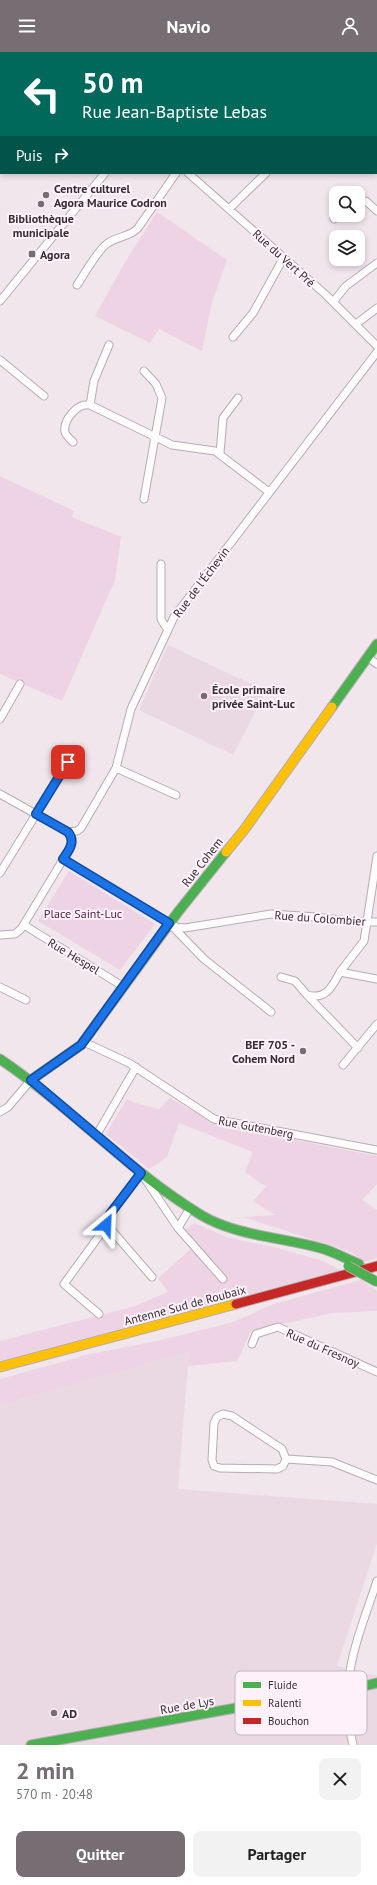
<!DOCTYPE html>
<html lang="fr">
<meta charset="utf-8">
<style>
:root{--surface:#fff;--page:#f2f2f2;--text:#222;--muted:#767676;--accent:#766e72}
body{margin:0;font-family:"PT Sans",sans-serif;background:var(--page);color:var(--text);height:100vh;display:flex;flex-direction:column;font-size:15px;white-space:nowrap}
*{box-sizing:border-box;margin:0}
p{font-size:13px;color:var(--muted)}
.icon{flex:none;width:22px;height:22px;fill:none;stroke:currentColor;stroke-width:2;stroke-linecap:round;stroke-linejoin:round}
.map{position:relative;height:1693px;overflow:hidden}
.details{display:flex;flex-direction:column;background:var(--surface);flex:1}
.details>*{flex:none}
.banner{position:absolute;left:0px;top:0px;width:377px;height:122px;box-shadow:0 2px 6px #0003;background:#00695c;color:#fff;overflow:hidden}
.tools{position:absolute;left:329px;top:134px;display:grid;gap:8px}
.tools a{display:grid;place-items:center;width:36px;height:36px;border-radius:8px;background:var(--surface);box-shadow:0 2px 6px #0003;font-size:20px}
.pin{position:absolute;display:grid;place-items:center;width:34px;height:34px;color:#fff;margin:-17px;border-radius:8px;box-shadow:0 2px 6px #0006}
.me{position:absolute;width:44px;margin:-22px;rotate:26deg;stroke-linejoin:round;filter:drop-shadow(0 0 3px #0008)}
.turn{display:flex;align-items:center;gap:14px;height:84px;padding:0 16px;font-size:18px}
.turn .icon{width:52px;height:52px;stroke-width:2.5}
.turn b{display:block;font-size:28px;line-height:34px}
.then{display:flex;align-items:center;height:38px;padding:0 16px;background:#0003;gap:8px;font-size:15px}
.round{display:grid;place-items:center;flex:none;width:42px;height:42px;border-radius:8px;background:var(--page)}
.head{display:flex;align-items:center;justify-content:space-between;height:68px;padding:0 16px}
h1{font-size:24px;font-weight:800;line-height:30px;color:var(--accent)}
.button{display:flex;gap:8px;margin-top:auto;padding:8px 16px}
.button a{flex:1;height:46px;border-radius:8px;background:var(--accent);color:#fff;font-size:16px;font-weight:800;line-height:46px;text-align:center}
.button a+a{background:var(--page);color:var(--text)}
header{display:flex;justify-content:space-between;align-items:center;height:52px;padding:0 16px;background:var(--accent);color:#fff;font-size:18px;font-weight:800}
.map>svg:first-child{display:block}
.built{fill:#ead8e3}
.green{fill:#edd3e3}
.lines{fill:none;stroke-linecap:round;stroke-linejoin:round}
.street-casing{stroke:#b5adb2;stroke-width:9}
.fast-casing{stroke:#b5adb2;stroke-width:11}
.slow-casing{stroke:#b5adb2;stroke-width:11}
.jam-casing{stroke:#b5adb2;stroke-width:11}
.street{stroke:#fdfbfc;stroke-width:7}
.fast{stroke:#4caf50;stroke-width:9}
.slow{stroke:#ffc107;stroke-width:9}
.jam{stroke:#c62828;stroke-width:9}
.fast-bridge-casing{stroke:#b5adb2;stroke-width:11;stroke-linecap:butt}
.fast-bridge{stroke:#4caf50;stroke-width:9}
.route-casing{stroke:#114b97;stroke-width:10}
.route{stroke:#1a73e8;stroke-width:7}
.poi-dot{fill:#766e72;stroke:#fff1fa;stroke-width:1.5}
.labels{text-anchor:middle;dominant-baseline:central;stroke-width:4;stroke-linejoin:round;paint-order:stroke}
.poi-label{font-size:12px;font-weight:bold;fill:#342d31;stroke:#fff1fa;text-anchor:start}
.street-label{font-size:12px;fill:#342d31;stroke:#fff1fa}
.park-label{font-size:12px;fill:#552146;stroke:#fff1fa}
.key{fill:#fff1fa;stroke:#c2b6be;stroke-width:1}
.key-label{font-size:11px;fill:#342d31}
</style>
<header><svg class="icon" aria-label="menu" viewBox="0 0 24 24"><path d="M4 6h16M4 12h16M4 18h16"/></svg>Navio<svg class="icon" aria-label="person" viewBox="0 0 24 24"><circle cx="12" cy="8" r="4"/><path d="M4 21q1-7 8-7t8 7"/></svg></header>
<div class="map">
<svg width="377" height="1693" viewBox="0 0 377 1693">
<rect width="100%" height="100%" fill="#f0e6ec"/>
<path class="built" d="M168 593 266 639 233 703 139 658Z
M189 1300 178 1437 377 1452V1491L337 1614 377 1624V1693H0V1353Z"/>
<path class="green" d="M157 160 227 208 212 250 202 299 159 277 150 291 95 264 124 212Z
M0 424 74 459 72 465 121 485 115 528 62 649 0 622Z
M69 819 155 872 120 918 38 869Z
M170 1046 222 1076 275 1084 377 1104V1132L362 1148 377 1158V1206L365 1210 351 1200 243 1165 275 1163 253 1149 266 1135 245 1120 253 1100 179 1071 167 1105 149 1117 106 1082 127 1047 135 1051 159 1057Z
M194 1171 229 1186 278 1196 323 1209 340 1218 0 1309V1289L132 1255 168 1240 158 1226 191 1197 180 1182Z
M361 1228 377 1239V1259L332 1261 251 1279 237 1309 188 1314 189 1300 0 1353V1327L90 1302 157 1289 231 1271 274 1252Z"/>
<g class="lines">
<g class="street-casing">
<path id="street" d="M94 0V1
M328 0 329 1
M376 24H377
M376 72 377 73
M188 121 325 242 377 294
M358 149H366L377 159
M229 157 266 121
M334 167 339 163
M77 233C84 223 98 197 108 191 118 184 130 185 138 176L176 121
M0 249 105 121
M333 250 346 234 377 211
M356 272 377 256
M233 285 253 261 284 205
M109 293 94 329 90 353 172 393 215 399 269 440
M0 308 44 344
M144 319 156 332 162 346 144 447
M73 390C70 387 66 384 65 380 63 368 77 351 90 353
M220 401 223 366 238 346
M161 512V567L167 577
M367 605 377 612
M0 667 20 632
M116 716 176 743
M0 742 68 780 72 787 70 796 21 877 15 882 0 883
M68 780 77 779 81 776 116 716 131 657 174 565 377 300
M63 807 164 868 176 875 185 876 271 862 316 865 355 870H377
M0 821 68 710
M24 873 124 935
M172 874 204 907 271 960
M340 920 364 889 377 804
M281 925 295 929 307 943
M0 935 26 948
M84 990 129 1011 214 1067 377 1098
M358 996 307 943C326 948 332 935 340 920L377 927
M343 1013 377 972
M0 1060 8 1055 31 1028
M96 1084 136 1015
M107 1173 152 1225
M178 1176 190 1156
M99 1262 64 1232 107 1173 110 1162 141 1121 178 1176 223 1227
M252 1292 256 1282 278 1275 377 1320
M223 1362 232 1364 282 1397 286 1407 283 1414 277 1417 220 1416 214 1414 212 1408 214 1371 217 1365Z
M286 1407 332 1410 377 1428
M353 1693C338 1628 357 1589 377 1529"/>
</g>
<g class="fast-casing">
<path id="fast" d="M332 655 377 592
M0 1007C70 1054 128 1119 201 1163 236 1184 281 1185 320 1196 333 1199 346 1207 359 1212
M31 1028 81 993 178 860 226 800
M31 1693 324 1640 347 1638 377 1631"/>
</g>
<g class="slow-casing">
<path id="slow" d="M226 800 244 778 332 655
M0 1315 236 1252"/>
</g>
<g class="jam-casing">
<path id="jam" d="M236 1252 377 1214"/>
</g>
<use href="#street" class="street"/>
<use href="#fast" class="fast"/>
<use href="#slow" class="slow"/>
<use href="#jam" class="jam"/>
<g class="fast-bridge-casing">
<path id="fast-bridge" d="M348 1214 377 1230"/>
</g>
<use href="#fast-bridge" class="fast-bridge"/>
</g>
<g class="lines">
<g class="route-casing">
<path id="route" d="M68 710 36 762 68 780C76 790 69 798 63 807L169 871 81 993 31 1028 141 1121 110 1162 106 1173"/>
</g>
<use href="#route" class="route"/>
</g>
<g class="poi-dot">
<circle cx="46" cy="143" r="4"/>
<circle cx="41" cy="152" r="4"/>
<rect x="28" y="198" width="8" height="8" rx="2"/>
<circle cx="204" cy="644" r="4"/>
<circle cx="303" cy="999" r="4"/>
<circle cx="54" cy="1661" r="4"/>
</g>
<g class="labels">
<g class="poi-label">
<text x="54" y="136">Centre culturel<tspan x="54" dy="14">Agora Maurice Codron</tspan></text>
<text x="41" y="166" text-anchor="middle">Bibliothèque<tspan x="41" dy="14">municipale</tspan></text>
<text x="40" y="202">Agora</text>
<text x="212" y="637">École primaire<tspan x="212" dy="14">privée Saint-Luc</tspan></text>
<text x="295" y="992" text-anchor="end">BEF 705 -<tspan x="295" dy="14">Cohem Nord</tspan></text>
<text x="62" y="1661">AD</text>
</g>
<g class="street-label">
<text transform="translate(284 206) rotate(42)">Rue du Vert Pré</text>
<text transform="translate(201 530) rotate(-53)">Rue de l'Échevin</text>
<text transform="translate(202 810) rotate(-52)">Rue Cohem</text>
<text transform="translate(320 866) rotate(4)">Rue du Colombier</text>
<text transform="translate(74 904) rotate(31)">Rue Hespel</text>
<text transform="translate(256 1075) rotate(11)">Rue Gutenberg</text>
<text transform="translate(185 1253) rotate(-15)">Antenne Sud de Roubaix</text>
<text transform="translate(323 1296) rotate(24)">Rue du Fresnoy</text>
<text transform="translate(187 1653) rotate(-10)">Rue de Lys</text>
</g>
<g class="park-label">
<text x="83" y="861">Place Saint-Luc</text>
</g>
</g>
<rect x="235" y="1619" width="132" height="64" rx="6" class="key"/>
<rect x="243" y="1630" width="18" height="6" fill="#4caf50"/>
<rect x="243" y="1648" width="18" height="6" fill="#ffc107"/>
<rect x="243" y="1666" width="18" height="6" fill="#c62828"/>
<g class="key-label">
<text x="268" y="1637">Fluide</text>
<text x="268" y="1655">Ralenti</text>
<text x="268" y="1673">Bouchon</text>
</g>
</svg>
<div class="tools">
<a><svg class="icon" aria-label="search" viewBox="0 0 24 24"><circle cx="10" cy="10" r="6"/><path d="M15 15l6 6"/></svg></a>
<a><svg class="icon" aria-label="layers" viewBox="0 0 24 24"><path d="M12 4l9 5-9 5-9-5zM3 14l9 5 9-5"/></svg></a>
</div>
<div class="pin" style="left:68px;top:710px;background:#d93025"><svg class="icon" aria-label="arrive" viewBox="0 0 24 24"><path d="M6 21V4h12l-3 4 3 4H6"/></svg></div>
<svg class="me" style="left:106px;top:1173px" viewBox="-20 -20 40 40"><path d="M0-17L14 15 0 8-14 15z" fill="#1a73e8" stroke="#fff" stroke-width="4"/></svg>
<div class="banner">
<div class="turn"><svg class="icon" aria-label="left" viewBox="0 0 24 24"><path d="M17 20v-9H6M10 6l-5 5 5 5"/></svg><div><b>50 m</b>Rue Jean-Baptiste Lebas</div></div>
<div class="then">Puis<svg class="icon" aria-label="right" viewBox="0 0 24 24"><path d="M7 20v-9h11M14 6l5 5-5 5"/></svg></div>
</div>
</div>
<section class="details">
<div class="head"><div><h1>2 min</h1><p>570 m · 20:48</p></div><a class="round"><svg class="icon" aria-label="close" viewBox="0 0 24 24"><path d="M6 6l12 12M18 6L6 18"/></svg></a></div>
<div class="button"><a>Quitter</a><a>Partager</a></div>
</section>
